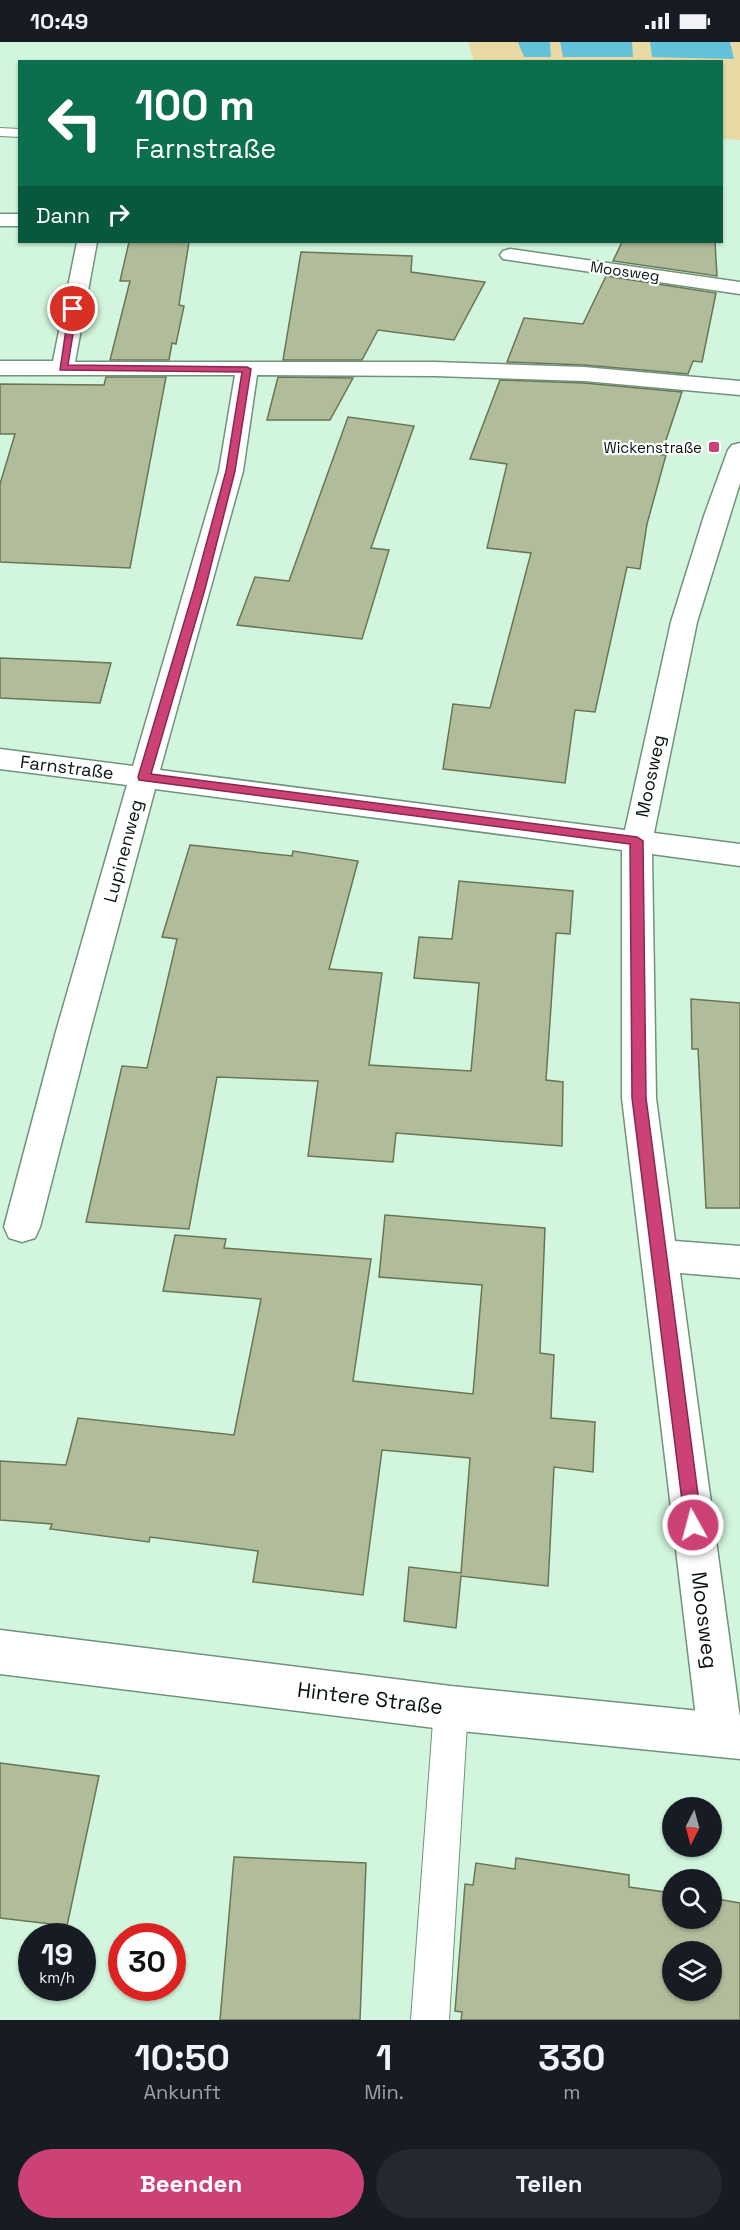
<!DOCTYPE html>
<html lang="de">
<meta charset="utf-8">
<style>
:root{--surface:#171b24;--page:#242831;--text:#f1f3f6;--muted:#9ea1a6;--accent:#cc4176}
body{margin:0;font-family:"Space Grotesk",sans-serif;background:var(--page);color:var(--text);height:100vh;display:flex;flex-direction:column;font-size:22px;white-space:nowrap}
*{box-sizing:border-box;margin:0}
p{font-size:20px;color:var(--muted)}
.icon{flex:none;width:33px;height:33px;fill:none;stroke:currentColor;stroke-width:2;stroke-linecap:round;stroke-linejoin:round}
.map{position:relative;height:1978px;overflow:hidden}
.details{display:flex;flex-direction:column;background:var(--surface);flex:1}
.details>*{flex:none}
.hud{position:absolute;left:18px;top:18px;width:705px;height:183px;border-radius:0px;box-shadow:0 2px 4px #0004;background:#0b6e4f;color:#fff;overflow:hidden}
.needle{width:39px;rotate:186deg}
.buttons{position:absolute;left:662px;top:1755px;display:grid;gap:12px}
.buttons a{display:grid;place-items:center;width:60px;height:60px;border-radius:50%;background:var(--surface);box-shadow:0 2px 4px #0004;font-size:30px}
.speed{position:absolute;left:18px;top:1881px;display:flex;gap:12px;font-size:30px;font-weight:700;text-align:center}
.speed>*{display:grid;place-content:center;width:78px;height:78px;border-radius:50%;background:var(--surface);box-shadow:0 2px 4px #0004;line-height:1}
.speed small{font-size:15px;font-weight:400}
.speed .limit{border:9px solid #d22;background:#fff;color:#111}
.pin{position:absolute;display:grid;place-items:center;width:51px;height:51px;color:#fff;margin:-26px;border:3px solid #fff;border-radius:50%;box-shadow:0 2px 6px #0007}
.me{position:absolute;width:66px;margin:-33px;rotate:353deg;stroke-linejoin:round;filter:drop-shadow(0 0 4px #0008)}
.turn{display:flex;align-items:center;gap:21px;height:126px;padding:0 18px;font-size:27px}
.turn .icon{width:78px;height:78px;stroke-width:2.5}
.turn b{display:block;font-size:42px;line-height:51px}
.then{display:flex;align-items:center;height:57px;padding:0 18px;background:#0003;gap:12px;font-size:22px}
.eta{display:flex;justify-content:space-evenly;align-items:center;height:102px;text-align:center}
.eta b{font-size:36px;font-weight:800;line-height:42px}
.action{display:flex;gap:12px;margin-top:auto;padding:12px 18px}
.action a{flex:1;height:69px;border-radius:36px;background:var(--accent);color:#fff;font-size:24px;font-weight:800;line-height:69px;text-align:center}
.action a+a{background:var(--page);color:var(--text)}
.status{display:flex;justify-content:space-between;align-items:center;height:42px;padding:0 30px;background:var(--surface);direction:ltr}
.status svg{height:16px;fill:currentColor}
.map>svg:first-child{display:block}
.green{fill:#e9d9a3}
.water{fill:#63c2da}
.building{fill:#b0bc9a;stroke:#6a7555;stroke-width:1.5;fill-rule:evenodd}
.lines{fill:none;stroke-linecap:round;stroke-linejoin:round}
.service-casing{stroke:#71927b;stroke-width:2}
.minor-casing{stroke:#71927b;stroke-width:3}
.tertiary-casing{stroke:#71927b;stroke-width:3}
.service{fill:#fff;fill-rule:evenodd}
.minor{fill:#fff;fill-rule:evenodd}
.tertiary{fill:#fff;fill-rule:evenodd}
.route{fill:#cc4176;stroke:#852a4d;stroke-width:1.5}
.poi-dot{fill:#cc4176;stroke:#fff;stroke-width:2}
.labels{text-anchor:middle;dominant-baseline:central;stroke-width:4.5;stroke-linejoin:round;paint-order:stroke}
.far-street-label{font-size:15px;fill:#06120a;stroke:#fff}
.far-poi-label{font-size:15px;fill:#06120a;stroke:#fff;text-anchor:end}
.street-label{font-size:18px;fill:#06120a;stroke:#fff}
.near-street-label{font-size:21px;fill:#06120a;stroke:#fff}
</style>
<div class="status"><b>10:49</b><svg viewBox="0 0 49 12"><path d="M0 12V9h3v3zM5 12V6h3v6zM10 12V3h3v9zM15 12V0h3v12zM26 1h20v11H26zM47 4h2v5h-2z"/></svg></div>
<div class="map">
<svg width="740" height="1978" viewBox="0 0 740 1978">
<rect width="100%" height="100%" fill="#d2f6dd"/>
<path class="green" d="M468 0H740V98L722 97V20L474 19Z"/>
<path class="water" d="M518 0H550L551 15H524Z
M560 0H632L633 15H563Z
M650 0H730L734 17 652 15Z"/>
<path class="building" d="M129 200H189L179 263 184 264 176 302 172 301 169 318H110L130 239H120Z
M622 200H715L717 234 613 219Z
M301 210 412 214 411 230 485 240 454 298 378 288 362 318H283Z
M606 234 716 251 702 320 693 319 688 332 584 323 507 320 524 276 583 282Z
M106 335H166L130 526 0 520V442L15 392H0V342L104 343Z
M278 335 353 336 330 378H267Z
M500 338 584 341 682 350 661 413H666L647 482 640 527 627 525 595 670 575 668 565 741 443 727 453 662 490 666 531 511 487 506 507 422 470 417Z
M348 375 414 384 371 506 389 508 362 597 237 583 255 535 289 539Z
M0 616 71 619 111 621 100 661 0 656Z
M190 803 292 814 293 809 358 819 329 927 382 931 369 1023 471 1029 479 941 414 936 419 895 452 897 459 839 573 849 570 892 556 891 546 1038 563 1040 562 1104 396 1091 393 1120 308 1114 318 1039 217 1035 189 1187 86 1180 122 1024 147 1026 177 897 162 895Z
M691 957 740 961V1166H706L698 1007H692Z
M385 1173 545 1186 540 1311 554 1313 551 1376 595 1380 593 1430 554 1425 548 1544 461 1534 456 1586 404 1579 409 1525 461 1531 470 1416 382 1408 363 1553 253 1540 258 1509 150 1495 149 1500 50 1487 52 1482 0 1478V1419L66 1423 78 1376 234 1393 261 1257 163 1249 175 1193 226 1197 224 1206 371 1217 353 1339 473 1352 482 1243 379 1235Z
M0 1721 99 1734 67 1884 0 1876Z
M234 1815 366 1821 360 1978H220Z
M516 1816 629 1833V1845L672 1851V1876H711V1856L740 1861V1978H461L462 1970 455 1969 465 1842 473 1843 476 1821 515 1827ZM672 1910H711V1948H672Z"/>
<g class="lines">
<g class="service-casing">
<path id="service" d="M0 86 20 87V95L0 94Z
M451 1649 463 1654 468 1666 449 1978H411L434 1666 439 1654Z"/>
</g>
<g class="minor-casing">
<path id="minor" d="M0 172H20V184H0Z
M77 200H97L75 320H435L584 325 740 339V353L584 339 435 334 257 333 243 429 160 728 625 788 671 580 704 474 728 408 732 403 740 401V441L697 580 654 791 740 802V824L652 812 656 1056 675 1199 740 1204V1236L680 1231 740 1676V1697L736 1708 720 1714 704 1708 698 1692 622 1056V808L155 747 89 993 40 1185 35 1196 22 1200 9 1196 4 1185 55 993 127 743 0 727V707L133 724 219 429 235 333H0V319H53Z
M510 207 740 240V252L503 217 500 213 503 209Z"/>
</g>
<g class="tertiary-casing">
<path id="tertiary" d="M0 1588 451 1644 740 1673V1717L451 1688 0 1632Z"/>
</g>
<use href="#service" class="service"/>
<use href="#minor" class="minor"/>
<use href="#tertiary" class="tertiary"/>
</g>
<path class="route" d="M73 265 77 267 68 323 247 325 251 327 235 429 205 547 151 732 637 795 643 799 646 1056 702 1483 699 1489 693 1491 687 1489 685 1483 632 1056 630 802 139 738 138 735 194 547 226 429 242 330 60 328 69 267Z"/>
<rect class="poi-dot" x="708" y="399" width="12" height="12" rx="3"/>
<g class="labels">
<g class="far-street-label">
<text transform="translate(625 229) rotate(8)">Moosweg</text>
</g>
<g class="far-poi-label">
<text x="702" y="405">Wickenstraße</text>
</g>
<g class="street-label">
<text transform="translate(67 725) rotate(7)">Farnstraße</text>
<text transform="translate(650 734) rotate(-78)">Moosweg</text>
<text transform="translate(123 809) rotate(-75)">Lupinenweg</text>
</g>
<g class="near-street-label">
<text transform="translate(705 1578) rotate(83)">Moosweg</text>
<text transform="translate(370 1656) rotate(7)">Hintere Straße</text>
</g>
</g>
</svg>
<div class="buttons">
<a><svg class="needle" viewBox="-14 -14 28 28"><path d="M0-13l5 13h-10z" fill="#e53935"/><path d="M0 13l5-13h-10z" fill="#9ea1a6"/></svg></a>
<a><svg class="icon" aria-label="search" viewBox="0 0 24 24"><circle cx="10" cy="10" r="6"/><path d="M15 15l6 6"/></svg></a>
<a><svg class="icon" aria-label="layers" viewBox="0 0 24 24"><path d="M12 4l9 5-9 5-9-5zM3 14l9 5 9-5"/></svg></a>
</div>
<div class="speed"><div>19<small>km/h</small></div><div class="limit">30</div></div>
<div class="pin" style="left:73px;top:267px;background:#d93025"><svg class="icon" aria-label="arrive" viewBox="0 0 24 24"><path d="M6 21V4h12l-3 4 3 4H6"/></svg></div>
<svg class="me" style="left:693px;top:1483px" viewBox="-20 -20 40 40"><circle r="17" fill="#cc4176" stroke="#fff" stroke-width="3"/><path d="M0-11L8 9 0 5-8 9z" fill="#fff"/></svg>
<div class="hud">
<div class="turn"><svg class="icon" aria-label="left" viewBox="0 0 24 24"><path d="M17 20v-9H6M10 6l-5 5 5 5"/></svg><div><b>100 m</b>Farnstraße</div></div>
<div class="then">Dann<svg class="icon" aria-label="right" viewBox="0 0 24 24"><path d="M7 20v-9h11M14 6l5 5-5 5"/></svg></div>
</div>
</div>
<section class="details">
<div class="eta">
<div><b>10:50</b><p>Ankunft</p></div>
<div><b>1</b><p>Min.</p></div>
<div><b>330</b><p>m</p></div>
</div>
<div class="action"><a>Beenden</a><a>Teilen</a></div>
</section>
